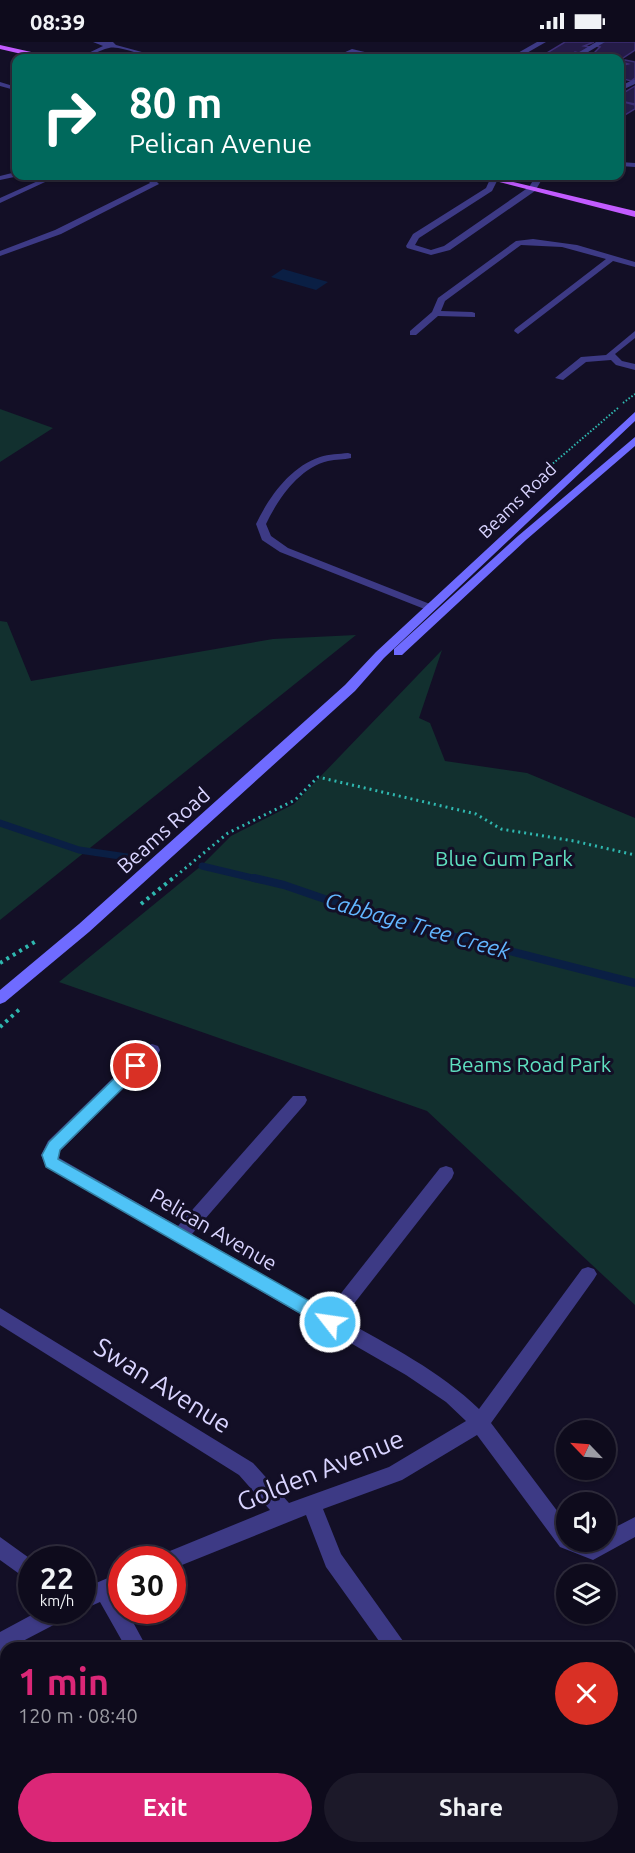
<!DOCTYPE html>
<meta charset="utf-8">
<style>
:root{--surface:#0e0b1c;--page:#1c1929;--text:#f1f3f6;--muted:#9b9ba3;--line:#2e2b3b;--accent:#db2777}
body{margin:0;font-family:Ubuntu,sans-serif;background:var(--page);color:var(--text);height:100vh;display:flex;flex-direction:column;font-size:22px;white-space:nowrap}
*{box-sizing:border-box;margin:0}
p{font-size:20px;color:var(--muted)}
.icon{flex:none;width:33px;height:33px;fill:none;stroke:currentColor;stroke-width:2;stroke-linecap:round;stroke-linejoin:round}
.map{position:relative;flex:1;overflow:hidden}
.side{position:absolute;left:0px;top:1600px;width:636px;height:212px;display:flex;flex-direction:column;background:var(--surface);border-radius:18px 18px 0 0;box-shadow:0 2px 4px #0004,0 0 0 2px var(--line)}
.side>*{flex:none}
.guide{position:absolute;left:12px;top:12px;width:612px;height:126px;border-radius:12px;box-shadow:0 2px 4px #0004,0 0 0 2px var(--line);background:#00695c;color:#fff;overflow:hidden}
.needle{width:39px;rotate:295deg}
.buttons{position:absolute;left:556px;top:1378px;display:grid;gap:12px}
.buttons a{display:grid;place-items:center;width:60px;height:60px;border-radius:50%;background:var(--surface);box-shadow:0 2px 4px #0004,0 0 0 2px var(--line);font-size:30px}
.speed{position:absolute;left:18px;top:1504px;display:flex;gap:12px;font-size:30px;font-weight:700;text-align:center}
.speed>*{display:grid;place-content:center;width:78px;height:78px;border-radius:50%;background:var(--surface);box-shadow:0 2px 4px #0004,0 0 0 2px var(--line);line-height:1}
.speed small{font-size:15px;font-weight:400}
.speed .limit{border:9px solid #d22;background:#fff;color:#111}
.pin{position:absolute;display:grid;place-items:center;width:51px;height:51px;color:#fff;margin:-26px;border:3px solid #fff;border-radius:50%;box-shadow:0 2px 6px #0007}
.me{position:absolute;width:66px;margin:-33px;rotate:300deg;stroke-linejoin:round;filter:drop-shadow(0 0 4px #0008)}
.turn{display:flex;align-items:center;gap:21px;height:126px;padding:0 18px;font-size:27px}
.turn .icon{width:78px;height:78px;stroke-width:2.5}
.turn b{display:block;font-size:42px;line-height:51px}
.round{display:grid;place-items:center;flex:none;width:63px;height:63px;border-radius:32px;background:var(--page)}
.summary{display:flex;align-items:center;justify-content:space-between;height:102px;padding:0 18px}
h1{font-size:36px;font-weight:600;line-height:45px;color:var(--accent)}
.action{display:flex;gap:12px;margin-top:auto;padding:12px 18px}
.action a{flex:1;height:69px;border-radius:36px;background:var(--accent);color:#fff;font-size:24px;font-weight:600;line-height:69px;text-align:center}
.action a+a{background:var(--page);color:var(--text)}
.status{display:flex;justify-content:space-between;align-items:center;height:42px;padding:0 30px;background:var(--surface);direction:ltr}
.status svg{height:16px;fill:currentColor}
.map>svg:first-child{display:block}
.green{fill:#12302f}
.water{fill:#0a1f44}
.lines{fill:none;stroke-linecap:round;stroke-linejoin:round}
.stream-far1{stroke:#0a1f44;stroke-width:7}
.stream{stroke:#0a1f44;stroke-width:8}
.building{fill:#241b47;stroke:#3b2d73;stroke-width:1.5}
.path-far2{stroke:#2fb8b0;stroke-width:2;stroke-dasharray:1.5 2;stroke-linecap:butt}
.path-far1{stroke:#2fb8b0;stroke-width:3;stroke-dasharray:2 4;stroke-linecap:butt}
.path{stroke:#2fb8b0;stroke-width:4;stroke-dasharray:3 4.5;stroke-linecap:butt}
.service{fill:#3d3a85;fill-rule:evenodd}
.minor{fill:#3d3a85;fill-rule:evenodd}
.secondary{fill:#6f6bff;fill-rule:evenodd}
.primary{fill:#c25bff;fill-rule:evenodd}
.route{fill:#4fc3f7;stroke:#337fa1;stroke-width:1.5}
.labels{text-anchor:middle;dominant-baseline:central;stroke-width:6;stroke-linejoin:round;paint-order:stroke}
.far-street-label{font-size:18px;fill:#d9d4ff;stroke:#130f26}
.street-label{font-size:21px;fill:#d9d4ff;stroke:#130f26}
.park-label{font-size:21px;fill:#5fe0c0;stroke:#130f26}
.water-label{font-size:22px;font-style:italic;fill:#62b6ff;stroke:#130f26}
.near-street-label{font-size:26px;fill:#d9d4ff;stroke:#130f26}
</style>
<div class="status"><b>08:39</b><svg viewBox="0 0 49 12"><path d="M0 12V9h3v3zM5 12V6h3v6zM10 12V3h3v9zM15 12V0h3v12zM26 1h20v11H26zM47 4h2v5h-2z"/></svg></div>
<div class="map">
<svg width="635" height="1811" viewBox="0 0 635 1811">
<rect width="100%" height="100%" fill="#130f26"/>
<path class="green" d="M0 367 53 386 0 420Z
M0 579 7 580 31 639 273 597 356 593 0 878Z
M442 608 419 676 430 681 445 719 527 731 635 776V1263L427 1069 59 940 201 824 231 794 294 762Z"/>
<path class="water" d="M283 227 328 240 316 248 271 235Z"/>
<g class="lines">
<path class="stream-far1" d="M0 781 79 808 127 815
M202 824 261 838"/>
<path class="stream" d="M254 836 284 843 377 875 635 941"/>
</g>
<path class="building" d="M565 0H594L584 4 590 5 579 11 575 10 567 15 569 16 545 12Z
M602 0H635V8L620 18 592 13 600 5 596 4Z
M585 11 609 16H577Z
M625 18 635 20V36L631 39 620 36V24L628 22 621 20Z
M635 44V62L620 59V53Z
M620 59 635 63V67L620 76Z"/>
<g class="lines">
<path class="path-far2" d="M623 361 635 352
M542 443 536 436 618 366"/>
<path class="path-far1" d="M171 838 228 791 295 758 318 735 476 772 501 787 574 799 635 813"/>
<path class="path" d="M141 862 173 836
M0 921 38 898
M0 985 22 965"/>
<path class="service" d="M93 0H113L116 3 164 16C147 18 123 3 109 6 98 8 90 16 78 16L103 4Z
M352 7 386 15 387 16C376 17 363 10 351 12 344 13 340 17 332 16Z
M0 40 13 44 14 45 11 47 0 44Z
M620 120 635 121V125L620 124Z
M16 130V134H19L0 138V134Z
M49 134H58L0 161V156Z
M144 134H151L159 142 61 192 0 214V209L55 188 150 141Z
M491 135 498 137 492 149 419 196 415 203 431 208 444 204 529 145 534 137 541 139 535 149 450 208 431 213 407 206 406 204 413 192 486 146Z
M533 197 577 203 635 220V225L613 219 518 292 514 289 515 287 606 217 562 205 521 203 445 259 441 269 472 270 475 271V275L438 274 416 293H410V289L432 270 438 256 516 199Z
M635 289V296L615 312 622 319 635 322V328L616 323 611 318 586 320 563 338 555 336 581 315 606 313Z
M348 411 351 412V416C344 418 336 417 328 419 299 426 278 457 266 482L271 494 288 506 435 564V568H427L280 510 262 498 256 482C269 455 290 425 320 415 329 412 339 412 348 411Z"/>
<path class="minor" d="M537 0H546L518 16H509Z
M596 0H605L578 16H570Z
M635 37V42L620 49V44Z
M152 1002 158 1004 160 1008 158 1012 60 1109 59 1116 178 1184 293 1054H305L307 1058 305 1062 192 1192 327 1269 440 1126 446 1124 452 1126 454 1131 452 1136 342 1277C390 1304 440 1329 479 1367L582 1227 588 1225 594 1227 597 1232 594 1237 491 1381 567 1482V1500H606V1490L635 1475V1495L593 1518 560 1505 477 1393 402 1438 323 1467 341 1512 403 1599 406 1606H384L326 1525 306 1473 172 1527V1518H162L165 1511 270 1468 239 1433 0 1283V1266L253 1421 289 1461 389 1425 466 1379 446 1360 406 1333 46 1125 41 1113 48 1099 146 1004Z
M0 1495 32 1518V1541L0 1518Z
M122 1530V1550L118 1552 122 1559V1569H127L147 1606H126L100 1560 82 1568V1547Z
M39 1569H70L67 1576 0 1611V1590Z
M0 1631 6 1634V1665L0 1662Z
M635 1756V1780L630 1782V1758Z
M76 1806H98L100 1811H78Z
M567 1806H594L592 1811H565Z"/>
<path class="secondary" d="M635 370V379L384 616 355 649 89 890 5 960 0 962V948L79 882 345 643 376 610Z
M635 395V404L526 498 402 613H394V607L518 494Z"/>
<path class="primary" d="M0 3 49 14 50 16H39L0 7Z
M476 134H488L635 169V175Z"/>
</g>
<path class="route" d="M136 1019 143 1024 141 1028 60 1108 58 1117 336 1274 338 1280 336 1285H324L46 1125 42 1113 49 1100 131 1020Z"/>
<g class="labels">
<g class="far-street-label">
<text transform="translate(517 458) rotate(-44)">Beams Road</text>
</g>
<g class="street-label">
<text transform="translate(163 788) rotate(-42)">Beams Road</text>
<text transform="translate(214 1187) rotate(30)">Pelican Avenue</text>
</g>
<g class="park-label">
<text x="504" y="816">Blue Gum Park</text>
<text x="530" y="1022">Beams Road Park</text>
</g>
<g class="water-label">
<text transform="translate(418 883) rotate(16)">Cabbage Tree Creek</text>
</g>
<g class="near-street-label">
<text transform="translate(163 1343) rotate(32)">Swan Avenue</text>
<text transform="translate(320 1428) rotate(-22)">Golden Avenue</text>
</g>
</g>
</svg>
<div class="buttons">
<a><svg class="needle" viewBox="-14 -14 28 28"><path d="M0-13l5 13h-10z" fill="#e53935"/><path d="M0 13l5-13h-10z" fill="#9b9ba3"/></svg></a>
<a><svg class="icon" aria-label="sound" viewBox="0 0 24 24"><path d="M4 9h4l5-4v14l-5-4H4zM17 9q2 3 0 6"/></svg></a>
<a><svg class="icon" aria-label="layers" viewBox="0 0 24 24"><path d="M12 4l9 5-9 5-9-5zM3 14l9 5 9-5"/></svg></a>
</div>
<div class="speed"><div>22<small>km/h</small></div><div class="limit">30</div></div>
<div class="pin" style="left:136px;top:1024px;background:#d93025"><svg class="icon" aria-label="arrive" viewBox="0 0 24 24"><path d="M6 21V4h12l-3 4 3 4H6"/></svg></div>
<svg class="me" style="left:330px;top:1280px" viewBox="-20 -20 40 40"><circle r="17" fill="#4fc3f7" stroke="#fff" stroke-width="3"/><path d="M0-11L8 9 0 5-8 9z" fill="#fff"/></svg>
<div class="guide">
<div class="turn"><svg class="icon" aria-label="right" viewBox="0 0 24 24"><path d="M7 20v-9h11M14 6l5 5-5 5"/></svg><div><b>80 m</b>Pelican Avenue</div></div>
</div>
<section class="side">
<div class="summary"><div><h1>1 min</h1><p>120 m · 08:40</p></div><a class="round" style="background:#d93025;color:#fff"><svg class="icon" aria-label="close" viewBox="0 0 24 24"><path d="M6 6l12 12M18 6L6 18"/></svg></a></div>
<div class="action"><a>Exit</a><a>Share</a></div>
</section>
</div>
